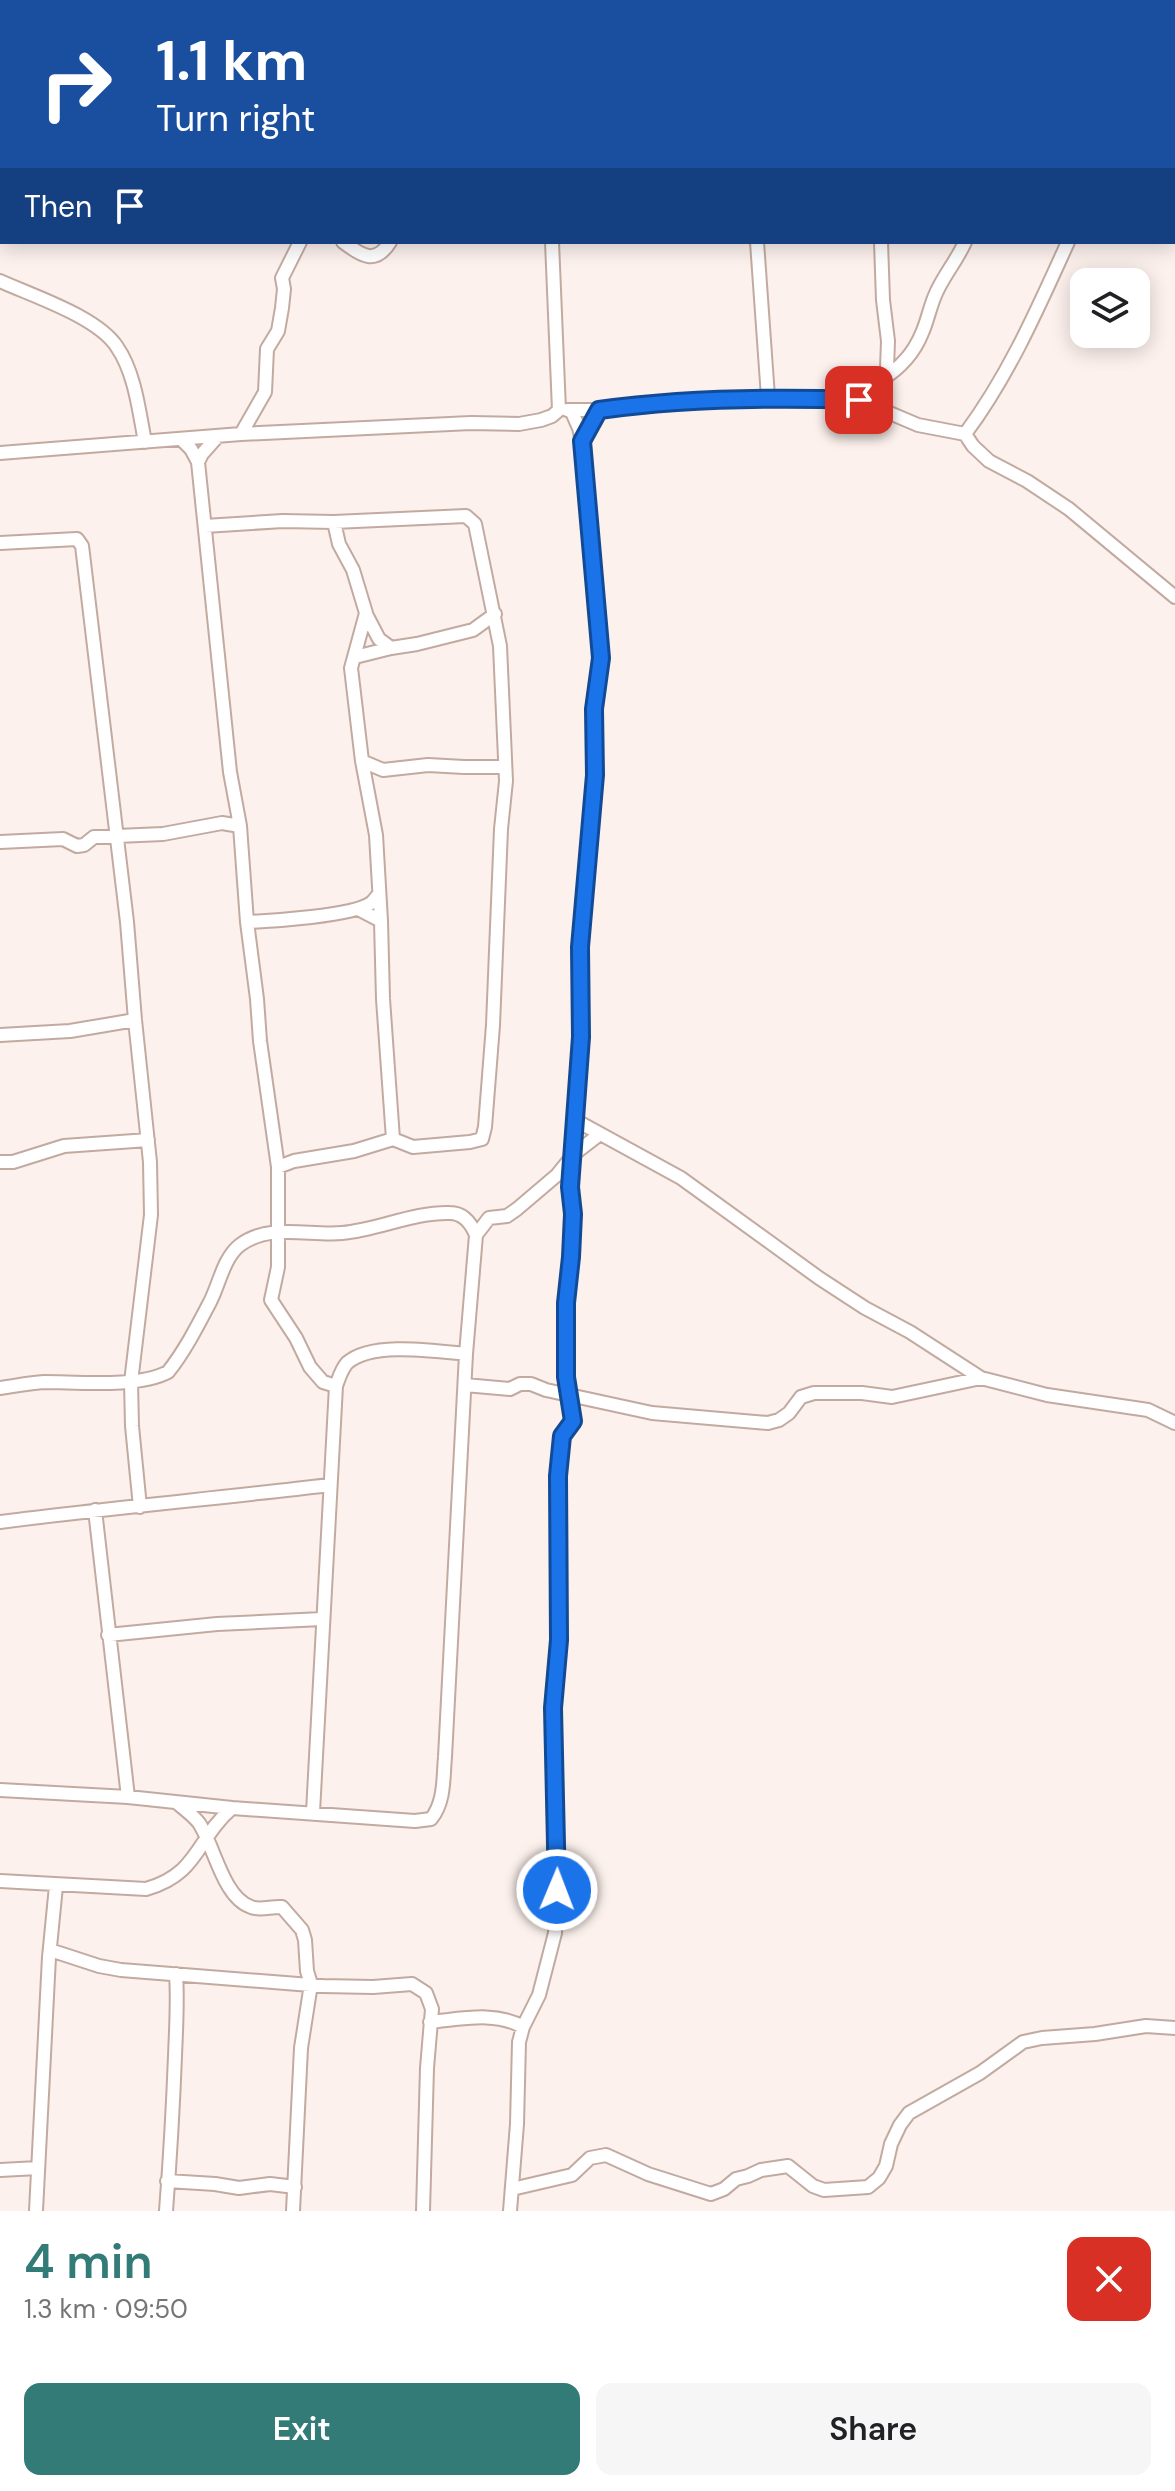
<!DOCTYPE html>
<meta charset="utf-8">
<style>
:root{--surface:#fff;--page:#f6f6f6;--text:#202124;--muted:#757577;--accent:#337b77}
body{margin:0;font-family:"DM Sans",sans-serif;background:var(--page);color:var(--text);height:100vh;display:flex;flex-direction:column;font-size:30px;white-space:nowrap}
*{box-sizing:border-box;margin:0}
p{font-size:26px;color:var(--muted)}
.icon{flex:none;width:44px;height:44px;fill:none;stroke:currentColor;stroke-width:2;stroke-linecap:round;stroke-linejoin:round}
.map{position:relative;height:2211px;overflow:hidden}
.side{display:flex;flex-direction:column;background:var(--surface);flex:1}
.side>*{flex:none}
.banner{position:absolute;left:0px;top:0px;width:1176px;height:244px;box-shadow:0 4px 20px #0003;background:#1a4fa0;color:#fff;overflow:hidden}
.tools{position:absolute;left:1070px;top:268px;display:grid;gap:16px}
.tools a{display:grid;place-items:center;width:80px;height:80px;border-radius:16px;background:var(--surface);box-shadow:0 4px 20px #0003;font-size:40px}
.pin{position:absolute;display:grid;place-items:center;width:68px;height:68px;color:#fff;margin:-34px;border-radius:16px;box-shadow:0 4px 12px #0006}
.me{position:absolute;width:88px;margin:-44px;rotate:1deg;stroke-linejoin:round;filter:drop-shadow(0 0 6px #0008)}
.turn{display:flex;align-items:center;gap:28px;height:168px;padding:0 24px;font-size:36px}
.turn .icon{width:104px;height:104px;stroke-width:2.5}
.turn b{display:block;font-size:56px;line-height:68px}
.then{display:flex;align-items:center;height:76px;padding:0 24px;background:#0003;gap:16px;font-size:30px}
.round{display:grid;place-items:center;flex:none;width:84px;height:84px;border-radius:16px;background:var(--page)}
.head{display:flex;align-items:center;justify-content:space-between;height:136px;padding:0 24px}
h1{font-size:48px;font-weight:600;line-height:60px;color:var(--accent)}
.cta{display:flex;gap:16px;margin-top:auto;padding:16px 24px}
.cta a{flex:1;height:92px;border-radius:16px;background:var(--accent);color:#fff;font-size:32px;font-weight:600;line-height:92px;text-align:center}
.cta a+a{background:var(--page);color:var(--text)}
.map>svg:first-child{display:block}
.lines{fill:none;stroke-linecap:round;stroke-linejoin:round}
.minor-casing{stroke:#c2aaa1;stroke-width:16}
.minor{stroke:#fff;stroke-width:12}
.route-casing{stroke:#114b97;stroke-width:20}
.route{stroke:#1a73e8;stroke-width:14}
</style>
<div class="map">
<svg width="1175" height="2211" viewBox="0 0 1175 2211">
<rect width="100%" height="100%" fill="#fcf1ed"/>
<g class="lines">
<g class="minor-casing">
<path id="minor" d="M162 0 167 2
M438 0V2
M540 0V2
M623 0V2
M18 2 19 0
M108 2 109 0
M783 2 784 0
M1021 2 1022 0
M1171 2 1172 0
M0 40 2 35
M0 72 2 73
M1174 89H1175
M343 242C361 255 375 266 390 242
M757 242 768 397
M0 281C33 296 98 317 117 347 135 373 139 411 145 442
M881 380C899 369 914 353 922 333 928 320 930 305 937 291 945 274 957 260 965 242
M859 400 879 381 887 368 888 341 883 300 881 242
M567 410H599L649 403 768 397 859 400 918 425 965 434 973 446 989 461 1027 481 1069 509 1175 597
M241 434 265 392 267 349 278 331 282 308 284 289 282 278 300 242
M965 434C1009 375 1038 308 1068 242
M181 439 191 449 198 462 230 772 240 826 247 922 257 999 260 1041 278 1167V1267L271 1300 296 1338 310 1367 323 1382 336 1386
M582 441 599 410
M0 453 241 434 471 423 519 424 541 420 552 416 559 410 552 242
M198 462 202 454 218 436
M334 522 339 544 353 570 366 613 351 668 362 761 376 835 381 921 358 909
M205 526 283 521 334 522 466 516 475 524 500 646 506 781 501 829 493 1025 485 1127 482 1139 470 1142 413 1147 393 1139
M0 543 77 539 82 546 83 554 127 922 135 1020 150 1162 151 1215 131 1382 132 1426 140 1507
M367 616 379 639 391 648 417 644 473 630 495 614
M355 657 391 648
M362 761 383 770 428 765 464 767H504
M0 842 63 839 77 846 84 845 94 837 163 834 222 823 240 826
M247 922C271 921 353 916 371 903 374 901 376 897 379 894
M0 1035 70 1031 135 1020
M575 1120 681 1178 819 1278 865 1308 910 1332 981 1378 1047 1395 1148 1410 1175 1423
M0 1162H13L64 1146 148 1140
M278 1167 294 1161 354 1151 393 1139 383 999 381 921
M476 1235 489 1218 507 1216 517 1209 557 1175 574 1154 600 1134
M465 1385 510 1389 520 1384H531L546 1390 652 1413 768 1423 779 1420 789 1413 801 1397 814 1393H862L892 1397 981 1378
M0 1388C15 1386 29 1383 44 1382 78 1382 138 1388 168 1372 184 1352 197 1327 209 1304 219 1286 223 1258 240 1245 269 1223 309 1236 342 1233 378 1230 413 1212 450 1213 463 1213 471 1223 476 1235L466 1354 445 1757C443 1778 445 1802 431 1819L415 1821 232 1808 128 1797 0 1790
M95 1510 128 1797
M0 1522C110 1508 220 1498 330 1485
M108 1635 217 1624 322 1619
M176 1802C184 1809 193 1815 199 1823 214 1845 223 1898 251 1907 260 1911 272 1906 282 1907L302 1930 305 1940 307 1971 311 1984 301 2048 293 2211
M313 1812 336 1386C339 1378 341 1370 347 1363 371 1341 436 1351 466 1354
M0 1881 146 1889C199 1874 196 1839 232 1808
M50 1950 99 1966 121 1970 323 1986 373 1987 412 1984 426 1993 432 2009 427 2068 423 2211
M430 2022C462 2019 495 2011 523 2027
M0 2170 38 2168
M167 2181 215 2184 239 2188 270 2184 295 2187
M512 2189 572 2175 590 2158 606 2155 648 2174 711 2194 724 2189 736 2179 748 2176 761 2170 788 2166 813 2186 824 2190 868 2187 879 2178 886 2166 891 2144 900 2125 909 2113 980 2073 1023 2042 1042 2038 1095 2034 1146 2026 1175 2028
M36 2211 49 1957 56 1886
M166 2211C170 2159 173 2108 175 2056 176 2028 178 2002 176 1974
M510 2211 517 2124 519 2042 523 2027 539 1995 555 1933 558 1868 553 1708 559 1640 558 1476 562 1436 573 1421 566 1377V1303L571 1257 573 1214 570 1187 581 1037 580 947 595 775 594 709 601 658 584 476 583 445 579 428 571 410"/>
</g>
<use href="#minor" class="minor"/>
</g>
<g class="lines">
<g class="route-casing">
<path id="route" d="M557 1890 553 1708 559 1640 558 1476 562 1436 573 1421 566 1377V1303L571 1257 573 1214 570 1187 581 1037 580 947 595 775 594 709 601 658 582 441 599 410C685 398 771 397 859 400"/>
</g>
<use href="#route" class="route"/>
</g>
</svg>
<div class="tools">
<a><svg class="icon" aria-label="layers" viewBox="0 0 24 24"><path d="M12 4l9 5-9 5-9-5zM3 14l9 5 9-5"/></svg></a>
</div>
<div class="pin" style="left:859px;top:400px;background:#d93025"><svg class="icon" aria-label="arrive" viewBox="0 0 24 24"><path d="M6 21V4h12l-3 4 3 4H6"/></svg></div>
<svg class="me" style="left:557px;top:1890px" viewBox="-20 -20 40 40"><circle r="17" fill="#1a73e8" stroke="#fff" stroke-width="3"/><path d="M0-11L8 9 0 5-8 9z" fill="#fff"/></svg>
<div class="banner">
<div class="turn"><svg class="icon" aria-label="right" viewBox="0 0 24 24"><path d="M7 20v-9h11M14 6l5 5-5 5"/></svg><div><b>1.1 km</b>Turn right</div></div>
<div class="then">Then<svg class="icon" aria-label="arrive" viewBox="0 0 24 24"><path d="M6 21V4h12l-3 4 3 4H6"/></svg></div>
</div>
</div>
<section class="side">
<div class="head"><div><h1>4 min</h1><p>1.3 km · 09:50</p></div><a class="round" style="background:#d93025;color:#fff"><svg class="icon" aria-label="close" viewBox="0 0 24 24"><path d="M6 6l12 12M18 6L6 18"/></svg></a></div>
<div class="cta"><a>Exit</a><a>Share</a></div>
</section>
